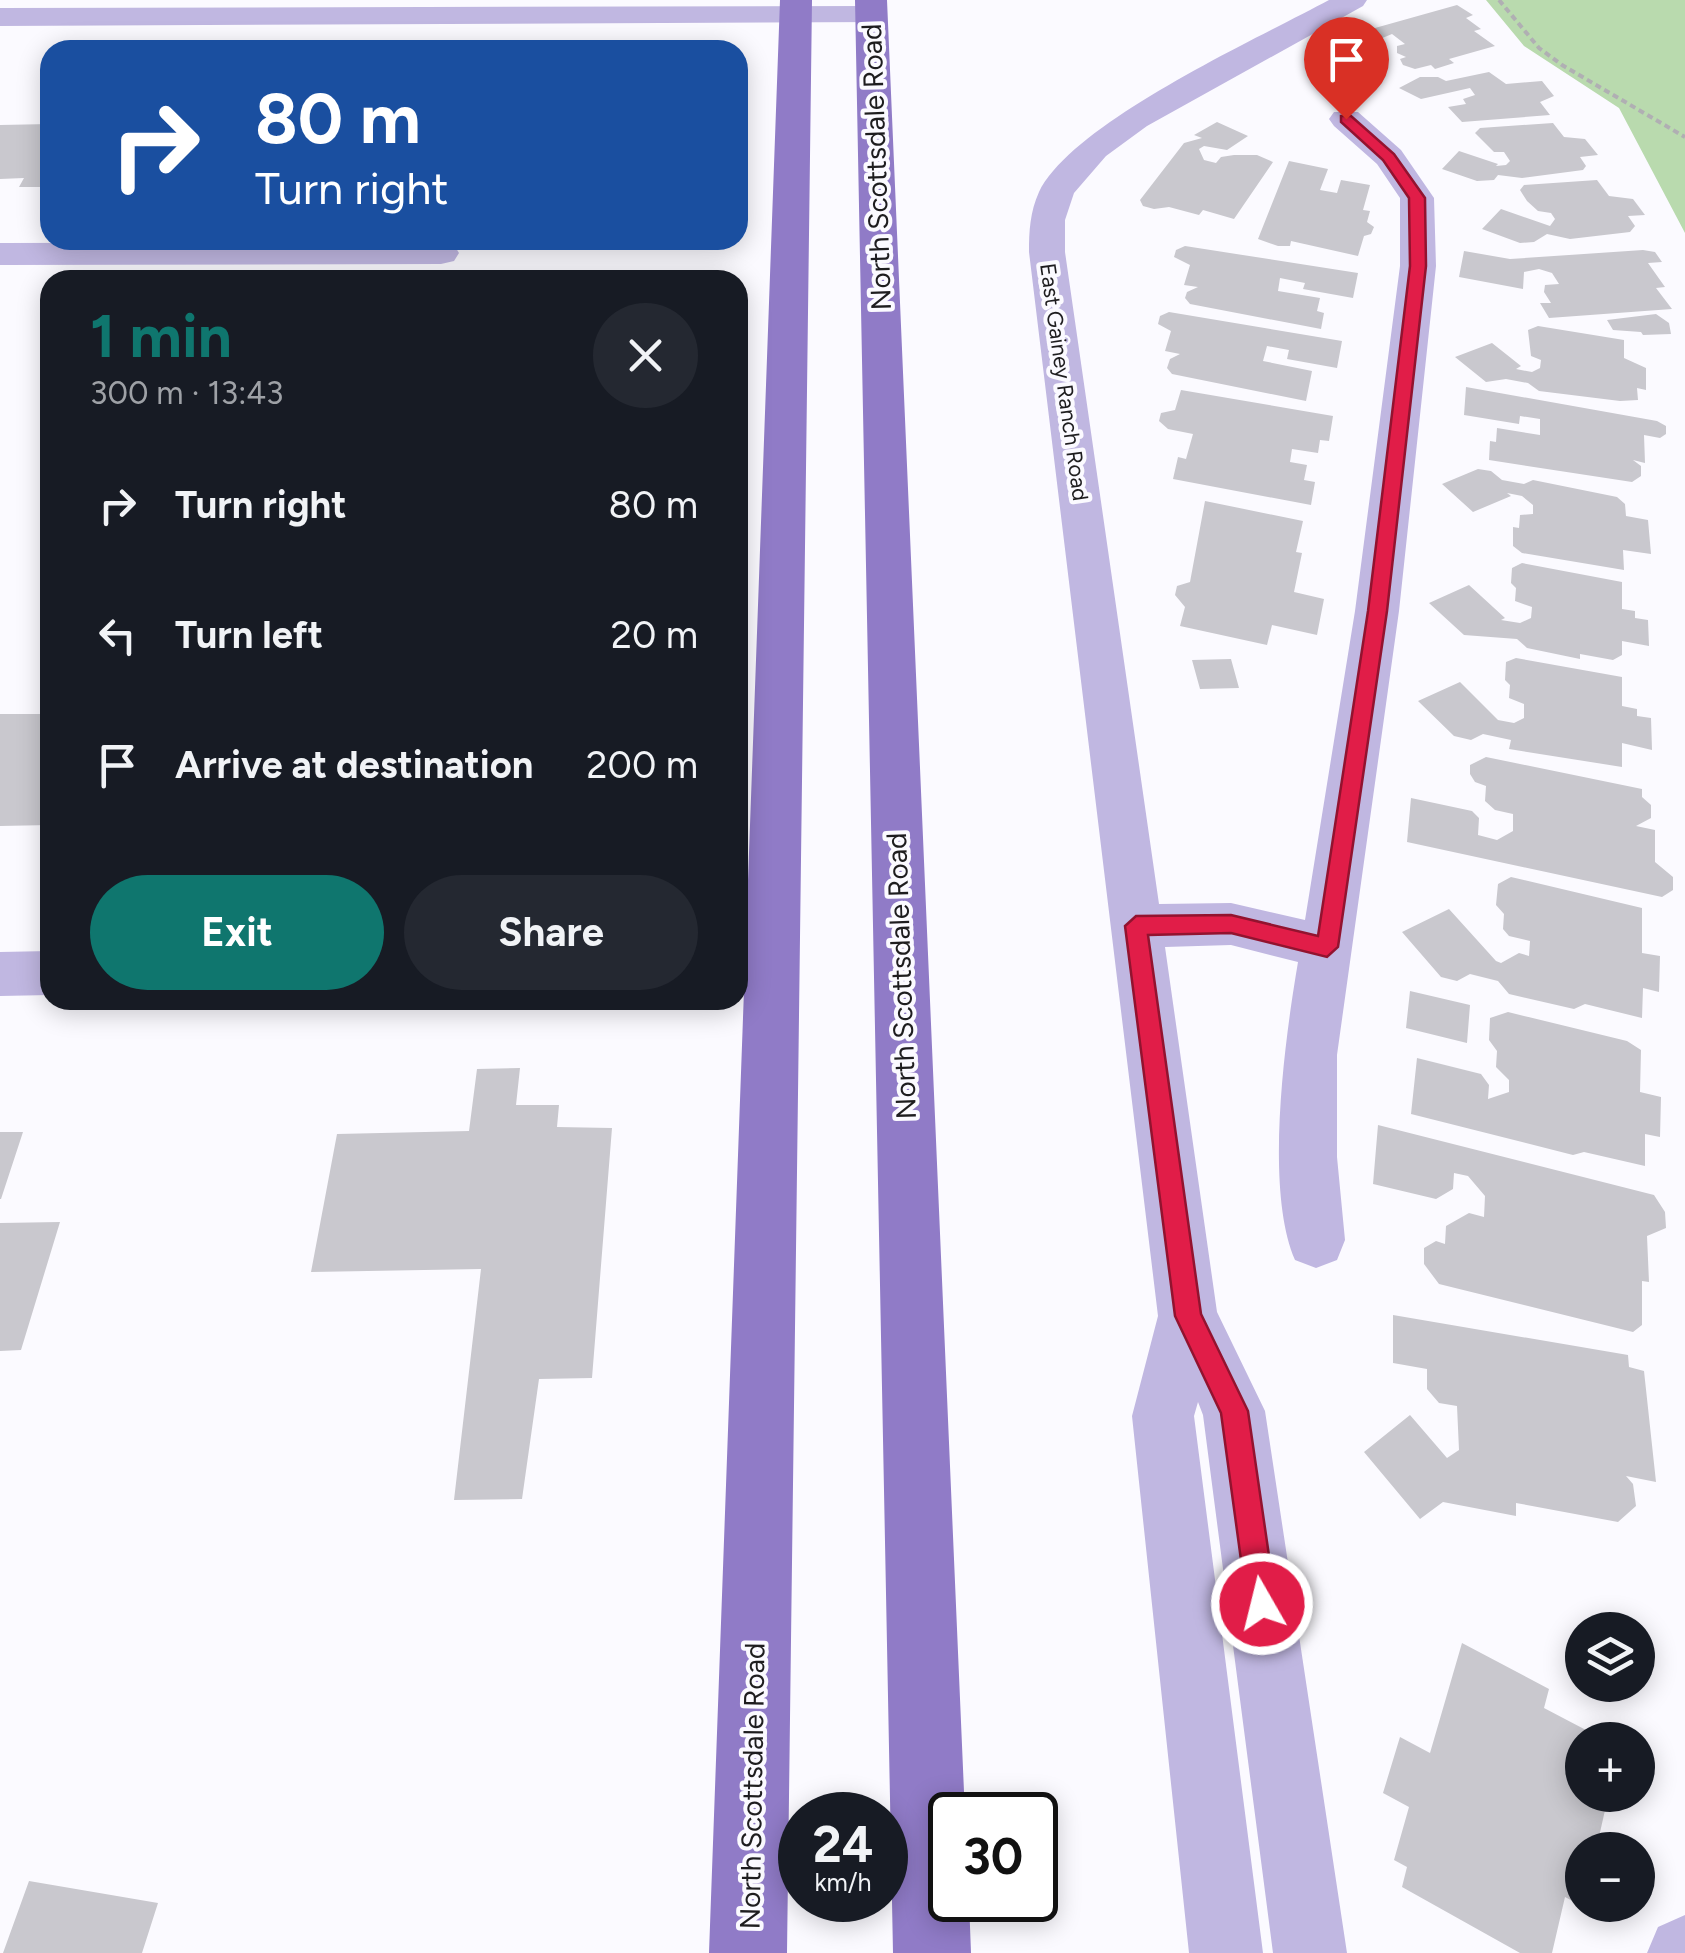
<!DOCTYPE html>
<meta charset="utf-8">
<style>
:root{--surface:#171b24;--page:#242831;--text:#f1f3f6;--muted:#9ea1a6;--accent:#0f766e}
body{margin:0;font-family:Figtree,sans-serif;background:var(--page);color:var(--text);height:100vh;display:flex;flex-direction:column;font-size:38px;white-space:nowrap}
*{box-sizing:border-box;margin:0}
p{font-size:32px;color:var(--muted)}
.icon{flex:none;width:55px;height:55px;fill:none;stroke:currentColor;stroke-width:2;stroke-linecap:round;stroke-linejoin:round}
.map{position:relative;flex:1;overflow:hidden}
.panel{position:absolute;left:40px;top:270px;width:708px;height:740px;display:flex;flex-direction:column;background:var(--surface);border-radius:30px;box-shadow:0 5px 25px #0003}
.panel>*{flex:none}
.top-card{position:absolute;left:40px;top:40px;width:708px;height:210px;border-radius:30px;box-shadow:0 5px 25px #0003;background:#1a4fa0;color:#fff;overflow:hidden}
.tools{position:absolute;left:1565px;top:1612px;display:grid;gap:20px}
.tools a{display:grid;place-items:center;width:90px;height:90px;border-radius:50%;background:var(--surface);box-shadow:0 5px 25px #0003;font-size:50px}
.speed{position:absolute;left:778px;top:1792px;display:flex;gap:20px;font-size:50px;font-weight:700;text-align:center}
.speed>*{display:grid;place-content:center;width:130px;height:130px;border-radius:50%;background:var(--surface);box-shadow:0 5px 25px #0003;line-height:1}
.speed small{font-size:25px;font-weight:400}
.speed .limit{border:5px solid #111;border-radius:15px;background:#fff;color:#111}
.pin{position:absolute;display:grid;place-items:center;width:85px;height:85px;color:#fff;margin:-102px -42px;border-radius:50% 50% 50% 0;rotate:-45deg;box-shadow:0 0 10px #0007}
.pin .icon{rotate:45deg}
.me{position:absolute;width:110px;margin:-55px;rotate:352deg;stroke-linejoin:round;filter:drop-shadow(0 0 8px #0008)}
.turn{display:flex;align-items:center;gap:35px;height:210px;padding:0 50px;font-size:45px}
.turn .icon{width:130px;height:130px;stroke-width:2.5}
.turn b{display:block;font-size:70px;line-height:85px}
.round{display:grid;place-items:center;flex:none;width:105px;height:105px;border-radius:52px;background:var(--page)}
.summary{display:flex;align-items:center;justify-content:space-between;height:170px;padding:0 50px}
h1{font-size:60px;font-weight:700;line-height:75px;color:var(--accent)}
.cta{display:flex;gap:20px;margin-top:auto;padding:20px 50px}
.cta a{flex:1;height:115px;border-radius:60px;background:var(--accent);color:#fff;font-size:40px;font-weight:700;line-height:115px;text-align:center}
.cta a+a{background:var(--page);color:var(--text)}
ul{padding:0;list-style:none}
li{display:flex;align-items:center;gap:30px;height:130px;padding:0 50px}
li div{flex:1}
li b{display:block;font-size:38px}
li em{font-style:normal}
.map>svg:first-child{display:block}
.green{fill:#b9daae}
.building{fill:#c9c8ce}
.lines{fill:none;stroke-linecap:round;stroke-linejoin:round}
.path{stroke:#b0afb3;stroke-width:4;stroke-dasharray:6 4;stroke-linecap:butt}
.street{fill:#c0b7e1;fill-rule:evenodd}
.primary{fill:#907bc7;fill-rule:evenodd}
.route{fill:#e11d48;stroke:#92132f;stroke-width:2.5}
.labels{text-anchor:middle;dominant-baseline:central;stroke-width:8;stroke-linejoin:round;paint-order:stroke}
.far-street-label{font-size:22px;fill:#1e1d1f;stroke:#fbfaff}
.street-label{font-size:28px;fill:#1e1d1f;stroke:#fbfaff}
</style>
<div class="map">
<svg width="1685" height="1953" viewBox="0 0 1685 1953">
<rect width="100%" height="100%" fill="#fbfaff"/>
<path class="green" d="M1486 0H1685V233L1619 108 1524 46Z"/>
<path class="building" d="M1457 5 1473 15 1466 18 1481 29 1474 31 1495 46 1449 59 1454 63 1435 69 1431 65 1415 69 1403 65 1400 59 1406 57 1397 53V46L1405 44 1392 34 1368 44 1382 51 1356 66 1329 53 1375 28Z
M1489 72 1506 84 1542 81 1554 96 1540 102 1550 115 1462 122 1448 107 1466 104 1463 99 1475 95 1470 88 1421 99 1399 88 1420 77H1438L1446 81Z
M1217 122 1248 136 1227 150 1204 146 1199 149 1204 160 1216 163 1221 157 1234 155H1257L1273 162 1234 219 1203 210 1199 215 1169 207 1154 209 1143 206 1140 200 1184 143 1202 138 1194 135Z
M1553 123 1564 137 1585 139 1598 155 1580 157 1586 166 1583 170 1522 178 1498 175 1494 180 1477 181 1442 169 1459 151 1498 164 1496 166 1506 165 1510 161 1504 152H1494L1475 133 1480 128Z
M50 124V187H19L24 178 0 179V125Z
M1289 161 1328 169 1320 190 1337 193 1341 180 1370 185 1363 210 1370 211 1367 222 1374 227 1371 234 1364 236 1358 256 1291 241 1290 246H1278L1258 239Z
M1597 180 1609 196 1633 199 1645 215 1628 216 1635 226 1630 232 1570 239 1547 234 1534 242 1520 243 1482 229 1501 209 1550 226 1555 219 1551 213 1538 211 1527 201 1520 190 1524 185Z
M1185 246 1358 273 1353 298 1303 289 1305 283 1280 278 1278 291 1320 298 1317 311 1324 313 1321 329 1190 304 1185 298 1187 292 1198 287 1184 285 1190 265 1174 257 1176 250Z
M1643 250 1655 252 1662 262 1648 263 1665 287 1656 288 1672 309 1549 318 1540 303H1551L1544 292 1545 285 1559 284 1552 273 1539 269 1524 272 1523 289 1459 277 1464 251 1510 259Z
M1169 312 1342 341 1337 368 1287 359 1289 350 1267 346 1263 361 1312 371 1306 401 1172 374 1167 368 1170 359 1180 354 1165 351 1171 331 1158 324 1160 316Z
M1656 314 1669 323 1671 334 1643 335 1641 332 1613 330 1607 320Z
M1538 326 1624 340V358L1646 368V390L1637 388 1638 400 1620 401 1539 391 1528 383 1506 379 1486 382 1455 357 1492 343 1521 366 1516 369 1532 372 1540 368 1541 360 1531 356 1528 330Z
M1466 387 1657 421 1666 426V434L1660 438 1644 435 1645 463 1633 460 1641 466V476L1632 482 1489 460 1490 441 1496 442 1497 428 1540 435V419L1520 416 1519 424 1464 415Z
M1181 390 1333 416 1329 441 1320 440 1318 453 1292 449 1290 462 1307 465 1304 480 1315 482 1311 505 1173 479 1178 457 1186 459 1193 434 1168 429 1159 421 1161 413 1175 410Z
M1478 469 1491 471 1502 480 1524 484 1533 480 1617 497 1625 504 1626 516 1648 520 1651 554 1623 550 1624 570 1522 553 1513 546V527L1519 528 1520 515 1533 514V505L1522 496 1507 493 1511 496 1473 512 1442 484Z
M1205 501 1303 521 1296 552 1302 553 1294 592 1324 599 1317 635 1272 625 1267 645 1180 626 1185 607 1175 595 1177 586 1190 582Z
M1522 563 1622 582V609L1635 611V618L1648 620 1649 646 1622 641V655L1613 660 1580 654V659L1527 648 1517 639 1464 635 1429 603 1469 585 1505 618 1501 620 1520 623 1531 618 1532 607 1515 601 1516 588 1511 583 1512 568Z
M1516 658 1622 677V706L1637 709V716L1651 718 1652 750 1622 743V767L1509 749 1511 740 1483 734 1471 740 1454 736 1418 701 1460 682 1498 720 1514 723 1524 718V704L1509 698 1510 685 1505 680 1506 662Z
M1231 659 1239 688 1200 689 1192 660Z
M0 714H50V825L0 826Z
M1486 757 1642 789V797L1651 805V818L1636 826 1655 830V862L1673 877V890L1662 897 1407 842 1411 798 1472 811 1479 818 1478 835 1497 840 1513 831V814L1495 810 1485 801 1486 786 1475 782 1470 774V765Z
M1511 877 1642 908V953L1660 956 1659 992 1643 988 1642 1018 1585 1004 1574 1009 1509 994 1498 981 1470 974 1457 981 1441 977 1402 932 1449 909 1496 961 1501 963 1519 953 1529 956 1530 941 1509 936 1503 929 1504 914 1496 905 1498 884Z
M1410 991 1470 1005 1467 1043 1406 1028Z
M1508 1012 1627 1041 1641 1050 1640 1092 1661 1097 1660 1137 1645 1134V1166L1584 1152 1573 1155 1411 1114 1417 1058 1481 1074 1489 1085 1488 1099 1509 1092V1080L1496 1067 1497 1051 1489 1040 1490 1018Z
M520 1068 516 1105H559L557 1127 612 1128 592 1378 539 1379 522 1499 454 1500 481 1269 311 1272 337 1134 469 1131 477 1069Z
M1378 1125 1654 1195 1665 1212 1666 1228 1647 1236 1649 1282 1642 1281V1325L1633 1332 1439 1284 1424 1264V1248L1436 1241 1445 1244 1446 1226 1469 1213 1484 1217 1485 1196 1468 1176 1454 1173 1453 1189 1436 1199 1373 1184Z
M0 1132H23L1 1199H0Z
M60 1222 21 1350 0 1351V1223Z
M1393 1315 1628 1355 1629 1367 1644 1371 1656 1482 1626 1476 1633 1484 1636 1506 1618 1522 1516 1503V1516L1443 1502 1420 1519 1364 1452 1410 1415 1447 1458 1459 1450 1457 1406 1439 1403 1427 1389V1369L1393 1363Z
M1462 1643 1549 1689 1544 1708 1605 1740H1582V1795L1608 1797 1596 1850H1582V1906L1565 1897 1552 1953H1520L1402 1887 1407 1867 1394 1860 1409 1807 1383 1793 1400 1737 1430 1753Z
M29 1881 158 1903 142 1953H3Z"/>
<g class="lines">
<path class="path" d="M1499 0 1539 48 1562 65 1685 137"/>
<path class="street" d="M1329 0H1367L1363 6 1147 126 1106 156 1074 193 1065 220V252L1159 904 1231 903 1305 920 1355 611 1400 266V198L1377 164 1334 126 1329 119 1334 112H1358L1401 150 1434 198 1436 266 1399 611 1337 1055V1157L1345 1240 1337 1260 1316 1268 1295 1260C1264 1188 1285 1039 1298 962L1231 945 1165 947 1217 1312 1265 1411 1347 1953H1273L1203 1415 1198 1402 1194 1416 1263 1953H1189L1132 1416 1158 1316 1029 252C1029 231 1030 212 1039 192 1073 122 1257 39 1329 0Z
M871 6 882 8 886 15 882 22 0 26V8Z
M441 242 454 245 459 253 454 261 441 264 0 265V243Z
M50 951V995L0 996V952Z
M1685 1915V1953H1647L1658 1927Z"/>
<path class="primary" d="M780 0H812L787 1953H709Z
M855 0H887L965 1815H950V1900H969L971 1953H893Z"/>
</g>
<path class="route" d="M1341 116H1351L1394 154 1425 198 1426 266 1387 611 1338 947 1327 957 1231 933 1148 935 1201 1314 1248 1411 1276 1604 1272 1614 1262 1619 1251 1614 1247 1604 1221 1413 1175 1316 1125 926 1136 916 1231 915 1318 936 1368 611 1410 266 1409 198 1383 160 1341 122Z"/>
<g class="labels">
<g class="far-street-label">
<text transform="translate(1064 382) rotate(82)">East Gainey Ranch Road</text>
</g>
<g class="street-label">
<text transform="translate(876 167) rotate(-92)">North Scottsdale Road</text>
<text transform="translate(901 976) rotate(-92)">North Scottsdale Road</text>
<text transform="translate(752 1786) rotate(-89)">North Scottsdale Road</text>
</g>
</g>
</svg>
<div class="tools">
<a><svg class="icon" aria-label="layers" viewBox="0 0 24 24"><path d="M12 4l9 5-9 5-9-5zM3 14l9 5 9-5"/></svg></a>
<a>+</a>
<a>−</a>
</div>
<div class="speed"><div>24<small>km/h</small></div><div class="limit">30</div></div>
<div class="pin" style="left:1346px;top:119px;background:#d93025"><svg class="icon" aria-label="arrive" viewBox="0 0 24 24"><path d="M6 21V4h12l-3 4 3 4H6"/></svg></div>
<svg class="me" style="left:1262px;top:1604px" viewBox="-20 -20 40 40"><circle r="17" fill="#e11d48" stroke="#fff" stroke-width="3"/><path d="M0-11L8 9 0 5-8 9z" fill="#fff"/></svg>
<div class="top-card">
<div class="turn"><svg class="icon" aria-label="right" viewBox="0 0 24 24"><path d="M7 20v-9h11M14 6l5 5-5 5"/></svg><div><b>80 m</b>Turn right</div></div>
</div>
<section class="panel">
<div class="summary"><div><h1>1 min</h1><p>300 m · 13:43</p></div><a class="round"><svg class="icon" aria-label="close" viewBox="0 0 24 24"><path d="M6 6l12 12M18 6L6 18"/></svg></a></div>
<ul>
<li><svg class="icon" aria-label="right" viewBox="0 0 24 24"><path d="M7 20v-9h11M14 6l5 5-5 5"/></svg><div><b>Turn right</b></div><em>80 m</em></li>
<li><svg class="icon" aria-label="left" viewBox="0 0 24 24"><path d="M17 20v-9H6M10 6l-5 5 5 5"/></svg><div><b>Turn left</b></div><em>20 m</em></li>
<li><svg class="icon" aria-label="arrive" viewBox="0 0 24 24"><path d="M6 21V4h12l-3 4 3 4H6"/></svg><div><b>Arrive at destination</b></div><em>200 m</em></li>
</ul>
<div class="cta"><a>Exit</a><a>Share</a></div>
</section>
</div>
